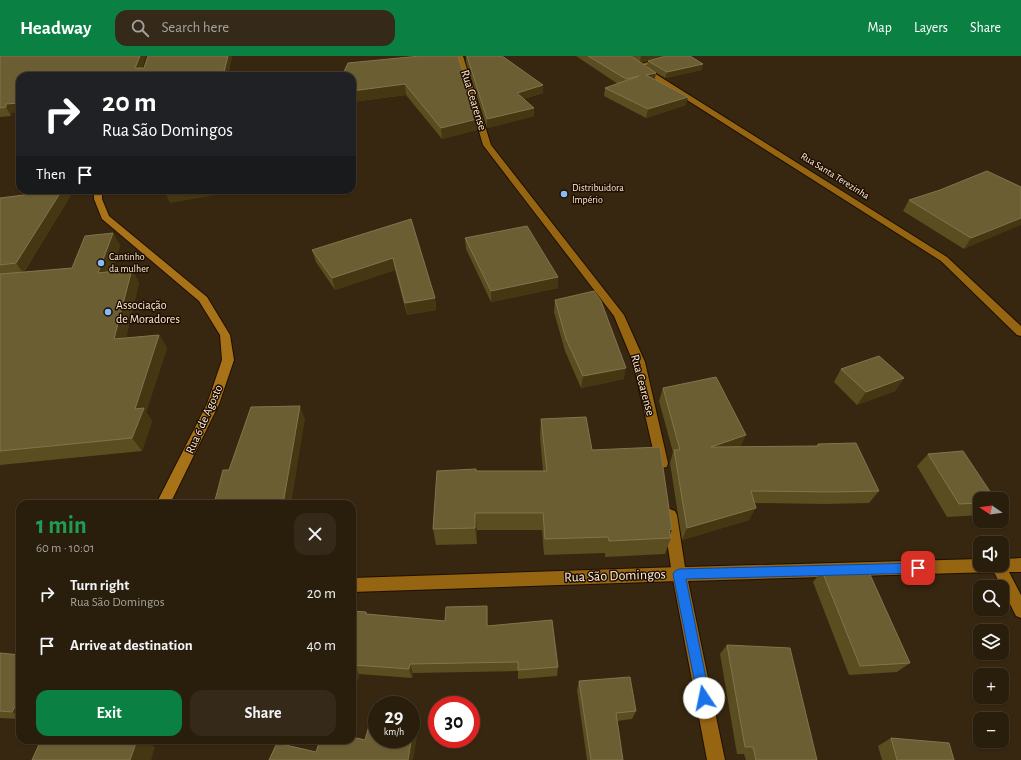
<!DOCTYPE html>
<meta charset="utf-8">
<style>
:root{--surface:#291d0c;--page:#352a1a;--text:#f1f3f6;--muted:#a5a29d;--line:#453b2d;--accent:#0b8043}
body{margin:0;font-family:"Alegreya Sans",sans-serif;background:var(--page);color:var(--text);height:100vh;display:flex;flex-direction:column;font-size:15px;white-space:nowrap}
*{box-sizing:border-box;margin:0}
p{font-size:13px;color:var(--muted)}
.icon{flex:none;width:22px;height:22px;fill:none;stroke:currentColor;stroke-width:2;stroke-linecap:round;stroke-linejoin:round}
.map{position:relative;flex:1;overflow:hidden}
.side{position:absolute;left:16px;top:444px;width:340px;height:244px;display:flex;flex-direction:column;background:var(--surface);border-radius:12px;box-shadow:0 1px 3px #0004,0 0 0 1px var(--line)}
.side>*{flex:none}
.hud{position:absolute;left:16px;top:16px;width:340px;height:122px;border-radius:12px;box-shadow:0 1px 3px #0004,0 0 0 1px var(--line);background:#202124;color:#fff;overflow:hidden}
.needle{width:26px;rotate:283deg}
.fabs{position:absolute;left:973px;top:436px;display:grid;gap:8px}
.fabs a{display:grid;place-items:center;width:36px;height:36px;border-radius:8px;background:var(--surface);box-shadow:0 1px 3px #0004,0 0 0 1px var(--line);font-size:20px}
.speed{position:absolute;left:368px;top:640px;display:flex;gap:8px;font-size:20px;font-weight:700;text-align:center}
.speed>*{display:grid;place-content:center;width:52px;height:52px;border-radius:50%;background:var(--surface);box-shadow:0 1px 3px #0004,0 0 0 1px var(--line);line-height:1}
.speed small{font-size:10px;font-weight:400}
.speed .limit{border:6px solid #d22;background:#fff;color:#111}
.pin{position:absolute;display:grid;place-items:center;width:34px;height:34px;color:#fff;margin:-17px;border-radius:8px;box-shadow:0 2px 6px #0006}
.me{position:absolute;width:44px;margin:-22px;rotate:349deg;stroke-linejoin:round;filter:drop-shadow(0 0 3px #0008)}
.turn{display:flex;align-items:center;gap:14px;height:84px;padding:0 20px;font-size:18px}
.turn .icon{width:52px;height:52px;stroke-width:2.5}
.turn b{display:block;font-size:28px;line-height:34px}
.then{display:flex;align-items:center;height:38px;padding:0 20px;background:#0003;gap:8px;font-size:15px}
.round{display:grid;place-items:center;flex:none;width:42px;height:42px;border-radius:12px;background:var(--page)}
.head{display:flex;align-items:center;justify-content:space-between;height:68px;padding:0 20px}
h1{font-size:24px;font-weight:700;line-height:30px;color:#1e9e55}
.action{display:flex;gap:8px;margin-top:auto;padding:8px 20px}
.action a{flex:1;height:46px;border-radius:12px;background:var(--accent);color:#fff;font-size:16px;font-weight:700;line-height:46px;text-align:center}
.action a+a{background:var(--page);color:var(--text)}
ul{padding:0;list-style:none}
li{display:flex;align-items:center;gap:12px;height:52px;padding:0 20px}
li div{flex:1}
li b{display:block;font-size:15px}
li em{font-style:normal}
header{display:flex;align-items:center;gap:24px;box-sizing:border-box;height:56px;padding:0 20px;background:var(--accent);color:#fff}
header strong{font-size:19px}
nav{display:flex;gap:22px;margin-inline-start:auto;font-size:14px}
.search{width:280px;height:36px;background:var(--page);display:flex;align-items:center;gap:10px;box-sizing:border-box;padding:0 14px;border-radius:12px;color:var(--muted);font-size:15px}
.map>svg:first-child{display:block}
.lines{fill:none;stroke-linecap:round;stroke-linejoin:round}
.lane-casing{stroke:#1e0f00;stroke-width:2}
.street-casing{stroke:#1e0f00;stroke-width:2}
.secondary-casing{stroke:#1e0f00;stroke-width:2}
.lane{fill:#966512;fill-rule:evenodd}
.street{fill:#966512;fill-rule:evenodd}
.secondary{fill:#a87219;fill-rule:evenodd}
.wall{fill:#5a4d20}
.shaded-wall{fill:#453711}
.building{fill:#6c5e33;stroke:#82744d}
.route{fill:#1a73e8;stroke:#114b97}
.poi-dot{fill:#86bbfb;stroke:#1e0f00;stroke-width:1.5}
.labels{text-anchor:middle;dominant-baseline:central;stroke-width:3;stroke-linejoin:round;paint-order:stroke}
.far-street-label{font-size:10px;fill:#fcebd7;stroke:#1e0f00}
.far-poi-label{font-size:10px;fill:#fcebd7;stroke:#1e0f00;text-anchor:start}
.street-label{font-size:12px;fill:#fcebd7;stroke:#1e0f00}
.poi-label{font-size:12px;fill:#fcebd7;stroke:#1e0f00;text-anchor:start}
.near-street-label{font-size:14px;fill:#fcebd7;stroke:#1e0f00}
</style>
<header>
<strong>Headway</strong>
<div class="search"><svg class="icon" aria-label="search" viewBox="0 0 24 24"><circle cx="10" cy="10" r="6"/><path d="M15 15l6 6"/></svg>Search here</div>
<nav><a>Map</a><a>Layers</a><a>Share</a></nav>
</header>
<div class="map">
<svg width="1021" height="704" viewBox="0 0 1021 704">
<rect width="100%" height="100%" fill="#372710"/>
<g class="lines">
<g class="lane-casing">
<path id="lane" d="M670 0H681L637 12 634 10Z
M679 511 684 513 686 518 684 523 679 525 352 536V522Z"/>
</g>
<g class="street-casing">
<path id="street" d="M457 0H463L491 89 624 259 645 306 668 407 667 411 662 412 657 411 656 407 633 306 614 260 483 89Z
M620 0H627L947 201 1021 270V280L1017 279 941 205 635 11Z
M670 453 675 455 677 459 685 511 980 503V509H1002V503L1021 502V516H1009L1021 539V562L1016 560 994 516 688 525 725 704H707L672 518 663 459 665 455Z"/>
</g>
<g class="secondary-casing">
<path id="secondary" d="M94 134H102V143L109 160 207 241 230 279 234 304 219 348 170 448H156L207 348 222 304 220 279 199 245 102 163 94 143Z"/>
</g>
<use href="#lane" class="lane"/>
<use href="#street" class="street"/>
<use href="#secondary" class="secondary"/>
</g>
<path class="wall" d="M0 0H146L142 12H144L148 0H232L228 20H20L11 57V60L0 61Z
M420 0 477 63V74L442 83 406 39 352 46V20Z
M466 0H502L543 29V37L524 43 534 60 487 72 466 6Z
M576 0H664L641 7 656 17 655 23 686 49 646 62 604 40 605 32 618 28Z
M648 5 702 14 665 22 647 11Z
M1021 131 964 193 903 155 909 144Z
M27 134H74L24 216 72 212 113 177 120 190 111 216 139 226 126 282 159 279 167 292 146 356 152 365 142 395 0 409V142L24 139Z
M411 163 435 242 436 254 407 259 395 214 335 234 316 206 312 194Z
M465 182 558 221V232L491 246 466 193Z
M555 244 624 323 581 332 565 295 554 256Z
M841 313 904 322 895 335 857 349 834 326Z
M663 332 740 391 817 390 818 388 879 435 869 447 825 448 754 447 749 464 682 484 670 407 673 396 659 345Z
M541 363 592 394 672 473 670 479 671 482 665 498 605 501V497L544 499 542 474H477V488L436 489 433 473 476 415H543L540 381Z
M928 398 980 443V459L947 461 917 410Z
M822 515 910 607 897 616 849 619 813 526Z
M487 550 488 570 558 611 557 620 518 623V615L413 617 412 622 359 618 356 630H352V555L366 556 367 558 445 565Z
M727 589 817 704H746L744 698H737L720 598Z
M0 597 20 599V663L0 662Z
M579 625 636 655 632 663 617 665 623 704H587L577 634Z
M891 682 954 704H882L878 690Z"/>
<path class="shaded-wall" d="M140 0H146L139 20 135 12Z
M228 0H232L228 20H223Z
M641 0H664L640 7Z
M703 8 702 14 665 22 667 16Z
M656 17 654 25 646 19Z
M405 28 406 39 352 46V35Z
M543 29V37L517 45V37Z
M688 41 686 49 646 62 648 53Z
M20 47V56L11 57V60L6 51V48Z
M534 52V60L487 72V63Z
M477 63V74L442 83 441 72Z
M62 134H74L23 217 16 207Z
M185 134H220L221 138 170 147 165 137Z
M1021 162V169L964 193 971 182Z
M113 177 120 190 106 230 98 217Z
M393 202 395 214 335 234 332 222Z
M132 213 139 226 123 296 114 283Z
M558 221V232L491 246V235Z
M435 242 436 254 407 259 405 247Z
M159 279 167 292 146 356 152 365 142 395 132 382 135 353Z
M626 312 624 323 581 332 583 320Z
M904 322 895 335 857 349 866 336Z
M300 350 305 363 291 448H283Z
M746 379 740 392 711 391Z
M756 452 749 464 682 484 687 472Z
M475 457 477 474V488L475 472Z
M672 473 669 482V474Z
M487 550 488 560V580L487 570Z
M410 608 413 617 412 622 409 613Z
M354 609 359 618 356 630 352 623V619Z
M20 642V660L12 656Z
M413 673 417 681 413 704H408Z
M137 684H144L155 691 151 704H130Z"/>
<path class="building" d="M0 0H140L135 12H144L148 0H228L223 20H20V47L6 48V51L0 52Z
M420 0H458L477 63 441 72 405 28 352 35V20H342L348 7Z
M467 0H502L543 29 517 37 534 52 487 63Z
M588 0H631L656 17 646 19 688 41 648 53 605 32 639 20 626 23Z
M666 0H690L703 8 667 16 648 5Z
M987 115 1021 131V162L971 182 909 144 940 134Z
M27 134H62L16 207 0 209V142L24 139Z
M165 134H185L165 137Z
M411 163 435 242 405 247 393 202 332 222 312 194Z
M527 170 558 221 491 235 465 182Z
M113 177 98 217 132 213 114 283 159 279 135 353 144 352 132 382 0 395V218L72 212 85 180Z
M594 235 601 245 626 312 583 320 566 283 555 244Z
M879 300 904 322 866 336 841 313Z
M716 321 746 379 711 391 818 390V388L856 387 879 435 833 436 751 435 756 452 687 472 674 394H680L663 332Z
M300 350 283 448H214L223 414H229L251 351Z
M586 361 592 394 660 391 672 473 669 474 671 482 609 485 608 481 545 483 543 457H475V472L433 473 437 415 476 413V415H547L541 363Z
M963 395 995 443H980V447L959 448 928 398Z
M867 512 910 607 860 610 822 515Z
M20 535V541H17Z
M487 550V570L552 564 558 611 518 614V606L410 608 409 613 354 609 352 619V555L366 556V558L445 565 446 551Z
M727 589 790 592 817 704H756L753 691H745Z
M0 597 20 599V642L12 656 0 655Z
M630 621 636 655 616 657 623 704H591L579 625Z
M370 666 377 667V683H411V673H413L408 704H269L277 687 316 696 320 684H352V681L365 684Z
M891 682 949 687 954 704H897Z
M41 684H137L130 704H32Z"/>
<path class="route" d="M918 507 922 508 924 512 922 516 918 517 686 523 710 642 708 647 704 648 699 647 673 518 675 515 679 513Z"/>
<g class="poi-dot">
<circle cx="564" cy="138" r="4"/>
<circle cx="101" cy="207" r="4"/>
<circle cx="108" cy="256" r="4"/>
</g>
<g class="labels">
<g class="far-street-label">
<text transform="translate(835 120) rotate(32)">Rua Santa Terezinha</text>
</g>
<g class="far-poi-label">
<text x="572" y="132">Distribuidora<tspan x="572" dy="12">Império</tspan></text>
<text x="109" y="201">Cantinho<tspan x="109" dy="12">da mulher</tspan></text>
</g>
<g class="street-label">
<text transform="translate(474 44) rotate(73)">Rua Cearense</text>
<text transform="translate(643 329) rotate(75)">Rua Cearense</text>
<text transform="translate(204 363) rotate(-66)">Rua 6 de Agosto</text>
</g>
<g class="poi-label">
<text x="116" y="249">Associação<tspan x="116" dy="14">de Moradores</tspan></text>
</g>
<g class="near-street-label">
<text transform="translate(615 520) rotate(-2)">Rua São Domingos</text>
</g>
</g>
</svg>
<div class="fabs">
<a><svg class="needle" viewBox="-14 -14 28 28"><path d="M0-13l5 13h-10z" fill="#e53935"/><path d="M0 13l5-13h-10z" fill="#a5a29d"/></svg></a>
<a><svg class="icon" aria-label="sound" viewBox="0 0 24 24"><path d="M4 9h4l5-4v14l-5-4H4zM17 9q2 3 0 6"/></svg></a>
<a><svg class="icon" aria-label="search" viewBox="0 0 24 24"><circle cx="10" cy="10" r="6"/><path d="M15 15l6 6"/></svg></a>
<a><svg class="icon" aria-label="layers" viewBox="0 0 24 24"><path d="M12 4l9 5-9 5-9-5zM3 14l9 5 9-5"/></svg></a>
<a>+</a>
<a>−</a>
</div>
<div class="speed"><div>29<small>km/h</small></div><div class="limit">30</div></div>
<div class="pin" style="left:918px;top:512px;background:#d93025"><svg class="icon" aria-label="arrive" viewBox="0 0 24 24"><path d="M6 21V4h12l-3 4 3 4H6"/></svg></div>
<svg class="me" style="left:704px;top:642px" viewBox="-20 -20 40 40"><circle r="19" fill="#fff"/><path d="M0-13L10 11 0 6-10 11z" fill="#1a73e8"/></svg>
<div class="hud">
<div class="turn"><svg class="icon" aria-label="right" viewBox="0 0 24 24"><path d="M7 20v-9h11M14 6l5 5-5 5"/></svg><div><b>20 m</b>Rua São Domingos</div></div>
<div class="then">Then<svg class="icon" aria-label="arrive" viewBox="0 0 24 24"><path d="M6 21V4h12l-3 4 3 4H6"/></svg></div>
</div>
<section class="side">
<div class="head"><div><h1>1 min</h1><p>60 m · 10:01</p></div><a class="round"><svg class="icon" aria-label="close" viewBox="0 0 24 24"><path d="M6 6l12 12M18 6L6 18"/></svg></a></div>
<ul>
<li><svg class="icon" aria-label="right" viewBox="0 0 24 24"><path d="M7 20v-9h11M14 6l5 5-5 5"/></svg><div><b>Turn right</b><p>Rua São Domingos</p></div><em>20 m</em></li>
<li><svg class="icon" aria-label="arrive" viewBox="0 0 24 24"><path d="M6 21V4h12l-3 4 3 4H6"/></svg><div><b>Arrive at destination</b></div><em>40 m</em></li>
</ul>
<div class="action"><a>Exit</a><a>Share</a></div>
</section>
</div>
